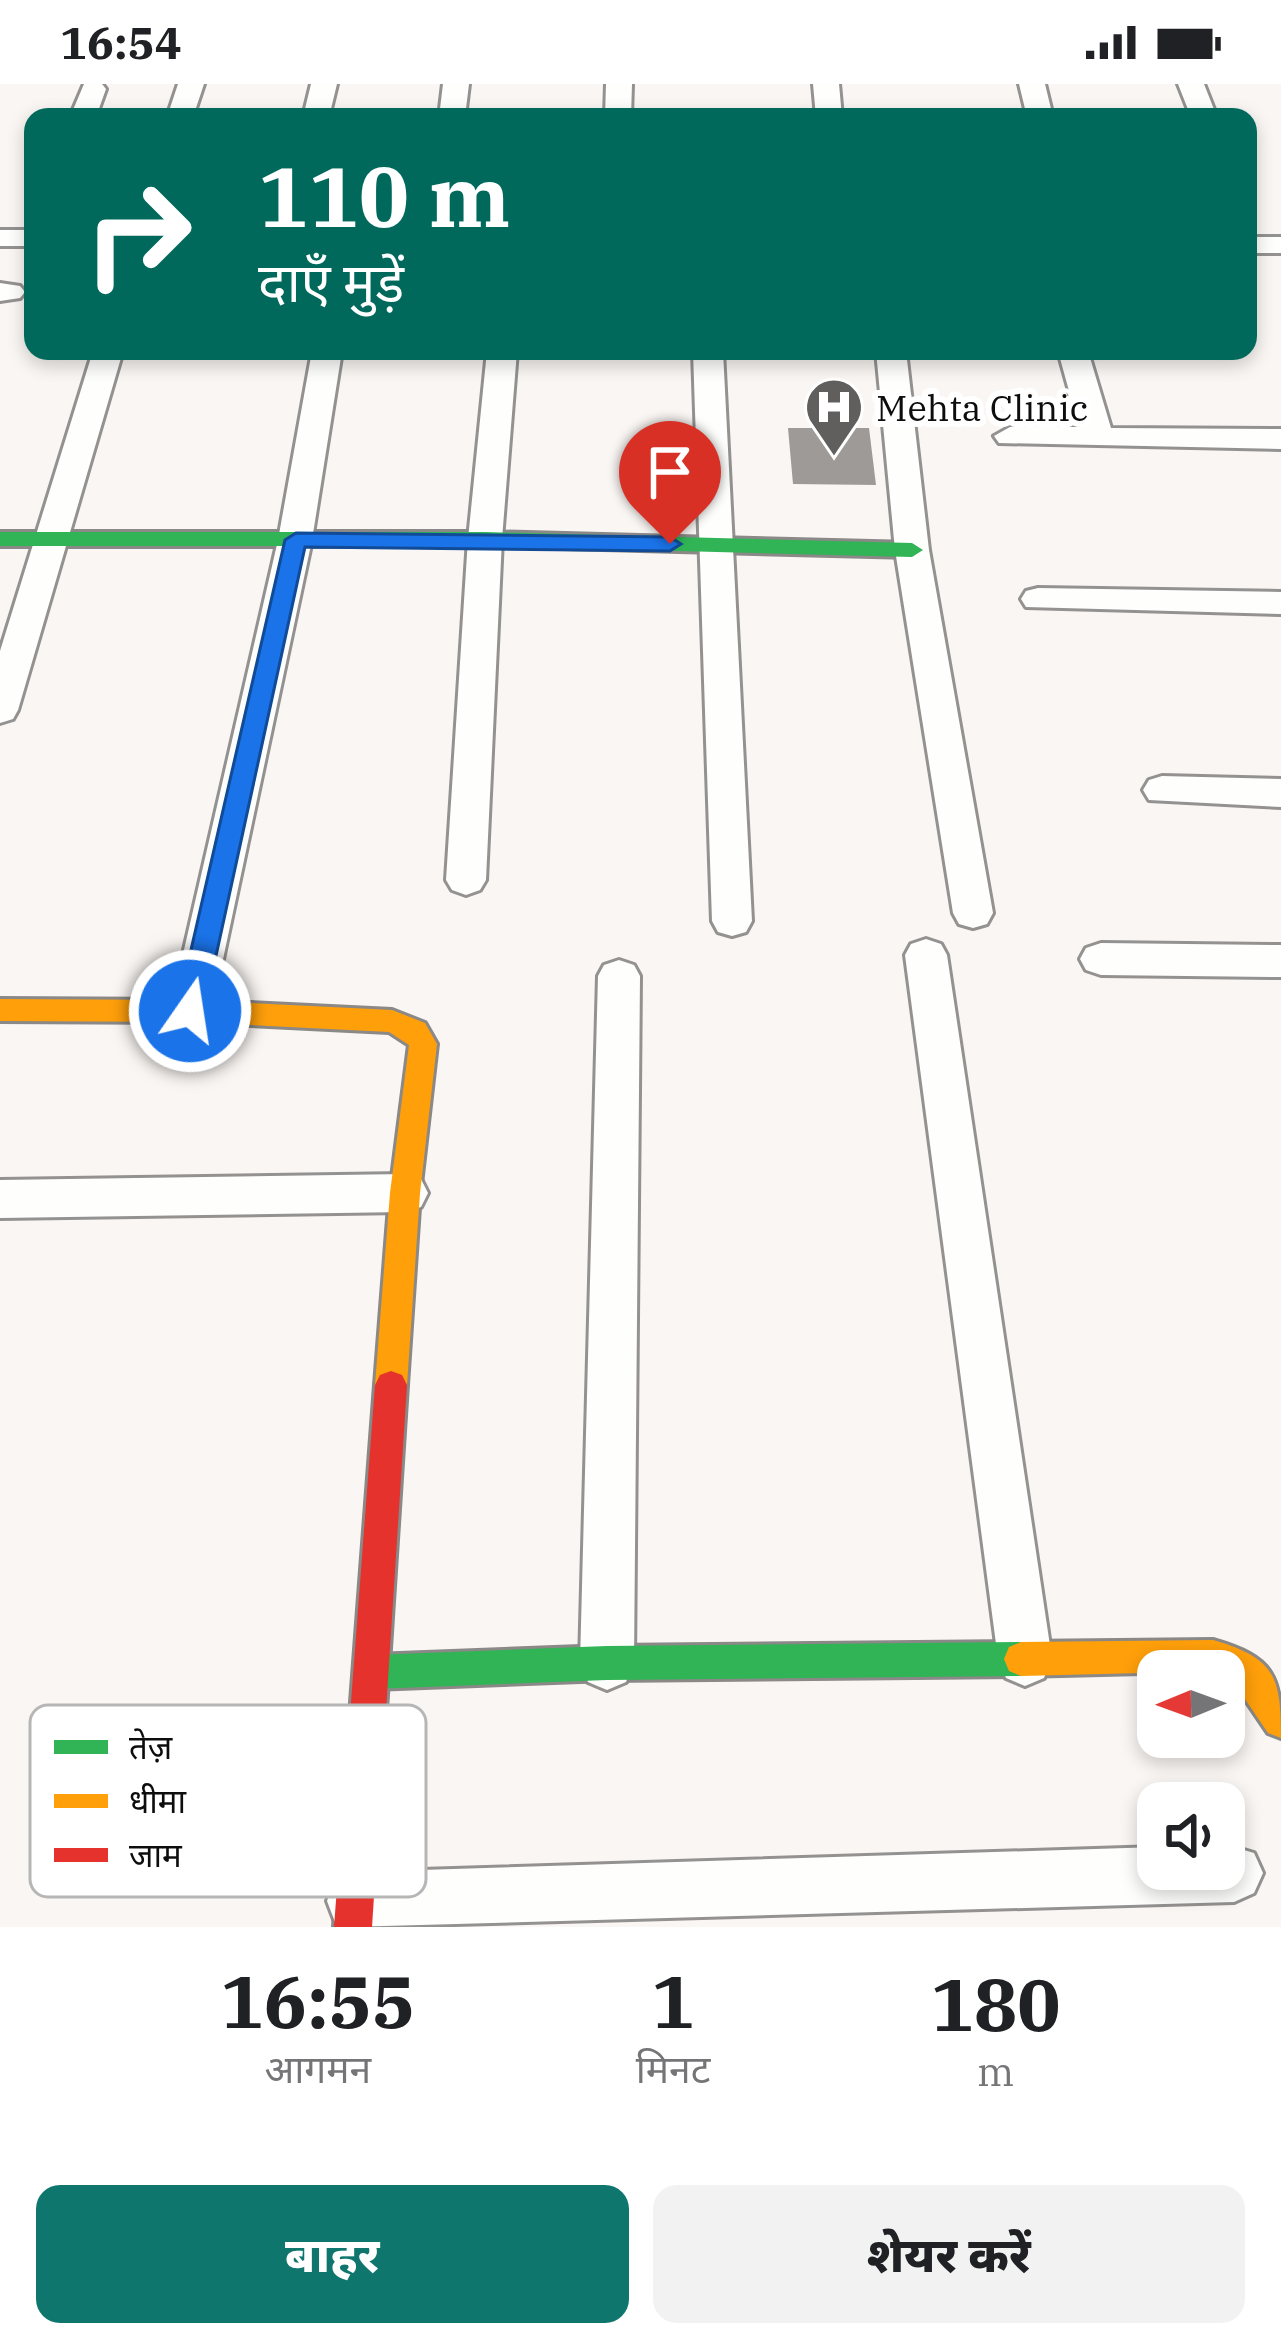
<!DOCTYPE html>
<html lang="hi">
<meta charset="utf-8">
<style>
:root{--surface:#fff;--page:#f2f2f2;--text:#202124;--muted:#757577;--accent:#0f766e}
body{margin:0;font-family:"IBM Plex Serif","Noto Sans Devanagari",serif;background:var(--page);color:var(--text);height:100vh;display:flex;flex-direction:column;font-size:45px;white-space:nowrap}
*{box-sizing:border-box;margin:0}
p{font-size:39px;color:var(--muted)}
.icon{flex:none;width:66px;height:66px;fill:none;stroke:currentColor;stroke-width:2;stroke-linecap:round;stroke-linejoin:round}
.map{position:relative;height:1843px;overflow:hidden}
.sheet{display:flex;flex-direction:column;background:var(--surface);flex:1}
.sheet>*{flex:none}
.guide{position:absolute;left:24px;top:24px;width:1233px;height:252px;border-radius:24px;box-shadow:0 6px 18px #0003;background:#00695c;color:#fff;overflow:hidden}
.needle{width:78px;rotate:269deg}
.buttons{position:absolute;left:1137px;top:1566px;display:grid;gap:24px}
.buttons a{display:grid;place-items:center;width:108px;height:108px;border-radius:24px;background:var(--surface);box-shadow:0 6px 18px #0003;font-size:60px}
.pin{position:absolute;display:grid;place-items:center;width:102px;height:102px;color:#fff;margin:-123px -51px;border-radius:50% 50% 50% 0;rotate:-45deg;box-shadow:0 0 12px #0007}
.pin .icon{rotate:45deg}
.me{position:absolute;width:132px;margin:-66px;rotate:13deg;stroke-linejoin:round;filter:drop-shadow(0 0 9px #0008)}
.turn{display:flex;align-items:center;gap:42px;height:252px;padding:0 36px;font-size:54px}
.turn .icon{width:156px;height:156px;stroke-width:2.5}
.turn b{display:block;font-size:84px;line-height:102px}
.eta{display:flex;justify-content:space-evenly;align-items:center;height:204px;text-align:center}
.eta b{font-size:72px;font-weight:800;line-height:84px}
.primary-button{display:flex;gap:24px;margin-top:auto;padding:24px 36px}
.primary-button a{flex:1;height:138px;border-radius:24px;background:var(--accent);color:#fff;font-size:48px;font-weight:800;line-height:138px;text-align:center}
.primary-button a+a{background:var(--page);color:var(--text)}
.status{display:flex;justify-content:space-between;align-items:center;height:84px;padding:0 60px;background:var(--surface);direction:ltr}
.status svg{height:33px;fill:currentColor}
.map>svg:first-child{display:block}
.building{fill:#9e9a98}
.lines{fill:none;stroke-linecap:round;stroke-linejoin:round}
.street-casing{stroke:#949291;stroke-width:6}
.fast-casing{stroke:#8a8987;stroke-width:6}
.slow-casing{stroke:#8a8987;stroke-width:6}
.jam-casing{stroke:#8a8987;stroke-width:6}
.street{fill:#fefefd;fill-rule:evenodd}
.fast{fill:#30b455;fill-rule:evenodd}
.slow{fill:#ff9f0a;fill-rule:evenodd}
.jam{fill:#e5322d;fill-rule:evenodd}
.route{fill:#1a73e8;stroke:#114b97;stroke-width:3}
.labels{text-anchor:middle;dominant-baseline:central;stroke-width:12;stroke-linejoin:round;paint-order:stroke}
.far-poi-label{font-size:36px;fill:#0d0d0d;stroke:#fff;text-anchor:start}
.key{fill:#fff;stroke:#b6b6b6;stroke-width:3}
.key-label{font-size:33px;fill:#0d0d0d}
</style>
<div class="status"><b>16:54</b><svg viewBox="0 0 49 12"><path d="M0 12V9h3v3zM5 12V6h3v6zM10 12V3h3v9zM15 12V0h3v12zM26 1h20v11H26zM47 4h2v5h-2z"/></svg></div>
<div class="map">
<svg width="1281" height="1843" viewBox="0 0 1281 1843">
<rect width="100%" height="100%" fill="#faf6f3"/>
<path class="building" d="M788 344H869L876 401 793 400Z"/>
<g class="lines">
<g class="street-casing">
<path id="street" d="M84 0H102L106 5 96 33H70Z
M178 0H204L193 33H167Z
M311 0H337L329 33H303Z
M443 0H469L465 33H439Z
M606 0H632L631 33H605Z
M813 0H839L842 33H816Z
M1019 0H1045L1053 33H1027Z
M1178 0H1204L1217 33H1191Z
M0 146H33V162H0Z
M1248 153H1281V169H1248Z
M0 199 20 202 25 208 20 214 0 217Z
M93 267H123L18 626 13 635 0 639V567Z
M312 267H342L312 456 212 927 206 939 191 944 176 939 170 927 278 456Z
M487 267H517L502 455 486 796 480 806 466 811 452 806 446 796 468 455Z
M693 267H723L752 837 746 848 732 852 718 848 712 837Z
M876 267H906L929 466 993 829 987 840 973 844 959 840 953 829 895 466Z
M1058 267H1088L1111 344 1281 345V365L999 359 994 352 1010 343H1079Z
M1038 504 1281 508V530L1026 523 1021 515 1026 507Z
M1162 692 1281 695V723L1149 716 1143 706 1149 696Z
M926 855 941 860 947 871 1052 1575 1044 1594 1025 1602 1006 1594 998 1575 905 871 911 860Z
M1101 859 1281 861V893L1101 891 1086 886 1080 875 1086 864Z
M619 876 634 881 640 892 634 1579 626 1598 607 1606 588 1598 580 1579 598 892 604 881Z
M405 1090 421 1095 428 1109 421 1123 405 1128 0 1134V1096Z
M1224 1760 1254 1769 1263 1789 1254 1809 1234 1818 348 1843 335 1838 327 1817 335 1796 356 1788 1158 1763V1785H1224Z"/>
</g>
<g class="fast-casing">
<path id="fast" d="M0 448H485L912 459 923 466 912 473 485 462H0Z
M1021 1558 1033 1563 1038 1575 1033 1587 1021 1592 607 1596 373 1605 361 1600 356 1588 361 1576 373 1571 607 1562Z"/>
</g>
<g class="slow-casing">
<path id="slow" d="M0 915 191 916 392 926 425 939 437 960 420 1109 407 1301 402 1311 391 1315 380 1311 375 1301 390 1109 409 961 389 948 191 938 0 937Z
M1213 1556C1275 1574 1281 1592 1281 1654L1268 1649 1232 1596 1224 1594V1587L1021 1592 1009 1587 1004 1575 1009 1563 1021 1558Z"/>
</g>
<g class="jam-casing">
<path id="jam" d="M391 1287 402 1291 407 1301 372 1843H334L375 1301 380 1291Z"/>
</g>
<use href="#street" class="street"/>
<use href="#fast" class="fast"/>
<use href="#slow" class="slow"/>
<use href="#jam" class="jam"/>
</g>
<path class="route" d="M296 449 670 453 681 460 670 467 305 463 204 927 190 938 177 927 285 456Z"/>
<defs>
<g id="hospital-pin" transform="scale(3)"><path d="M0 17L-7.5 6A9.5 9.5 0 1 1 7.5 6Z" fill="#605f5e" stroke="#fff"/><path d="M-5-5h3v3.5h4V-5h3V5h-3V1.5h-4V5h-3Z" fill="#fff"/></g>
</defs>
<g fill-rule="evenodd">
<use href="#hospital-pin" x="834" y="323"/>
</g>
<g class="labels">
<g class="far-poi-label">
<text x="876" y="323">Mehta Clinic</text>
</g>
</g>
<rect x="30" y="1621" width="396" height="192" rx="18" class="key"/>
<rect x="54" y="1656" width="54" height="14" fill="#30b455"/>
<rect x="54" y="1710" width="54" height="14" fill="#ff9f0a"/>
<rect x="54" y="1764" width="54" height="14" fill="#e5322d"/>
<g class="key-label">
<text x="129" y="1675">तेज़</text>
<text x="129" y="1729">धीमा</text>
<text x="129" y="1783">जाम</text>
</g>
</svg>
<div class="buttons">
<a><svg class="needle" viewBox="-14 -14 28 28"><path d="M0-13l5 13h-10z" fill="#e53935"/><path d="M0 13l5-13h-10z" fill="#757577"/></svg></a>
<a><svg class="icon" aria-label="sound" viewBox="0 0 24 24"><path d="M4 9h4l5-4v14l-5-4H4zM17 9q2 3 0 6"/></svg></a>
</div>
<div class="pin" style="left:670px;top:460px;background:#d93025"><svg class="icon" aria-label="arrive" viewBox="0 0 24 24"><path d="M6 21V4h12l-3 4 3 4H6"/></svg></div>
<svg class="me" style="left:190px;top:927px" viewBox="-20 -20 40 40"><circle r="17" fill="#1a73e8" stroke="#fff" stroke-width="3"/><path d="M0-11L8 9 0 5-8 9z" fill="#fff"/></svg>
<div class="guide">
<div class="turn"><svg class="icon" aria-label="right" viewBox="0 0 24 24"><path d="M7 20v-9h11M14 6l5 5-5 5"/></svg><div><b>110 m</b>दाएँ मुड़ें</div></div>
</div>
</div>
<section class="sheet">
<div class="eta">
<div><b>16:55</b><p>आगमन</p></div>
<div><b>1</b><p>मिनट</p></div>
<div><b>180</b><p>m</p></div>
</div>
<div class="primary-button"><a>बाहर</a><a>शेयर करें</a></div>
</section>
